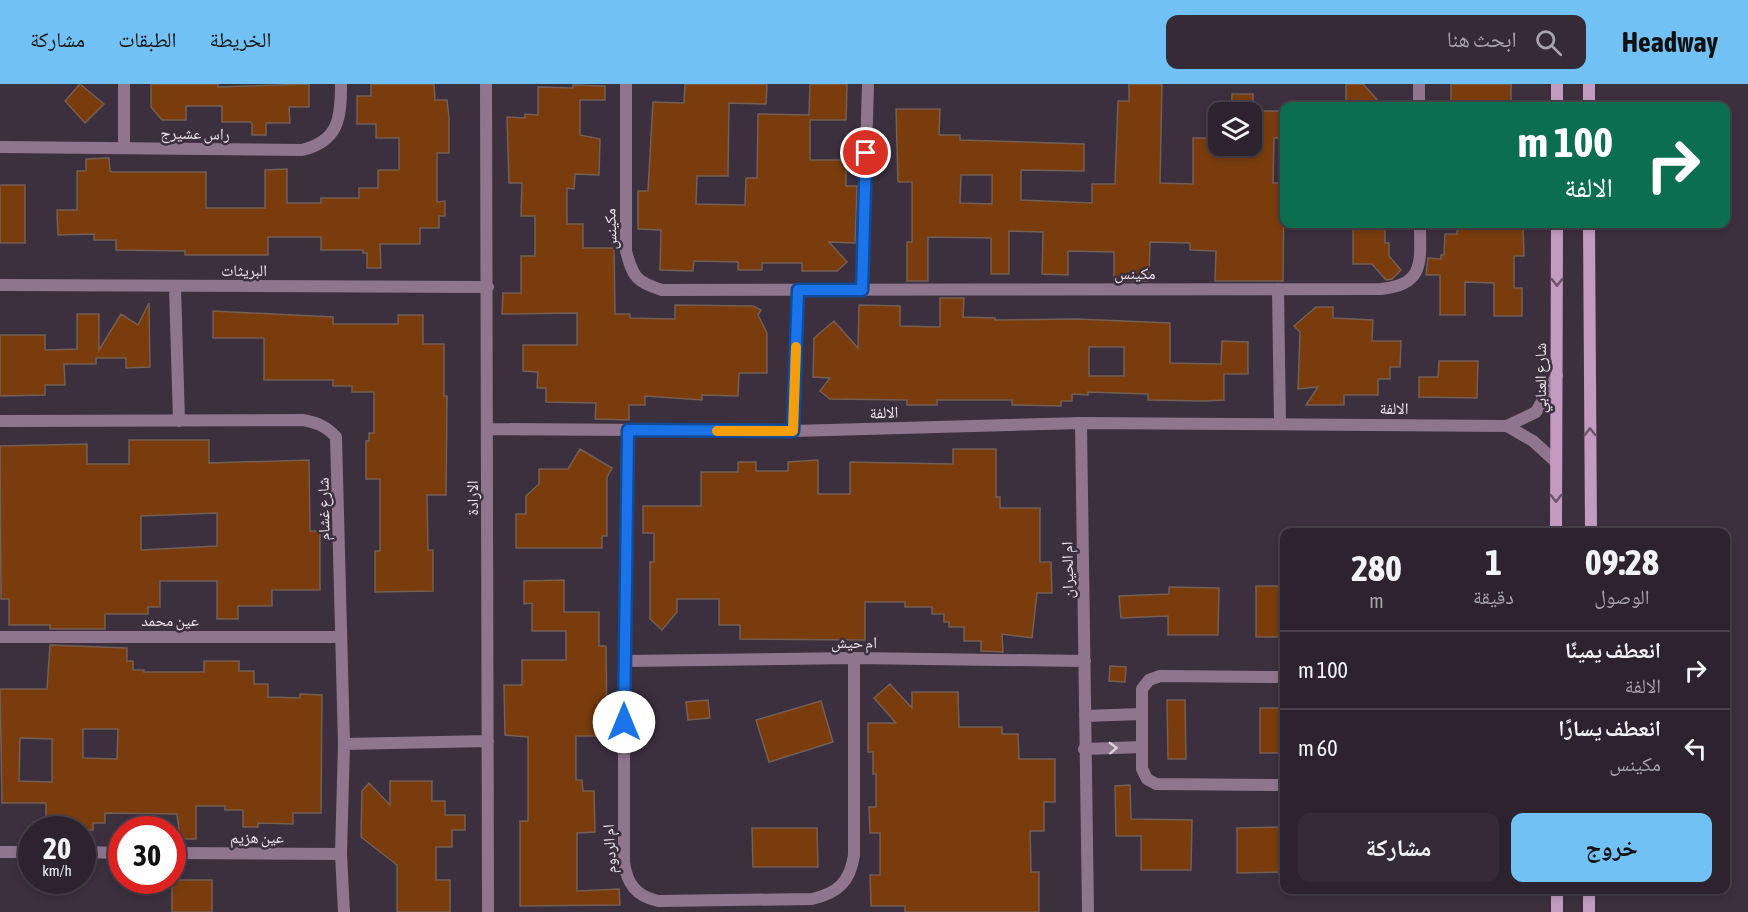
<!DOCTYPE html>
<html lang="ar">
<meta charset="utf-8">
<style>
:root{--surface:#2d232e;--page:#352b36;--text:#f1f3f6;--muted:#a7a4aa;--line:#48404a;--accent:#72c1f5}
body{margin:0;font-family:"Asap Condensed","Noto Naskh Arabic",sans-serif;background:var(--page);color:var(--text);direction:rtl;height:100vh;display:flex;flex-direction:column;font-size:22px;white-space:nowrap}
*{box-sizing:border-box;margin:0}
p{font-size:20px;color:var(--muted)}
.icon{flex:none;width:33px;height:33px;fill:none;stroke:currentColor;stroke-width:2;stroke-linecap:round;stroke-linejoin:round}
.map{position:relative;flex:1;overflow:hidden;direction:ltr}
.panel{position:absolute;left:1280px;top:444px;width:450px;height:366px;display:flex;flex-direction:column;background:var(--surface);border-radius:12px;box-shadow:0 3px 9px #0003,0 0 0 2px var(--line);direction:rtl}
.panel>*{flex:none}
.banner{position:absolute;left:1280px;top:18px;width:450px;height:126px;border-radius:12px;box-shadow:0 3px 9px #0003,0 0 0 2px var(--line);direction:rtl;background:#0b6e4f;color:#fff;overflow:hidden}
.tools{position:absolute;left:1208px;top:18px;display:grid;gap:12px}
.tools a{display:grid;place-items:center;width:54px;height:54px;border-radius:12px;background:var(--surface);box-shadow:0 3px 9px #0003,0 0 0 2px var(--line);font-size:30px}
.speed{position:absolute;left:18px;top:732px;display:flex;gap:12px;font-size:30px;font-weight:700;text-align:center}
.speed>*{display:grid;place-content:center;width:78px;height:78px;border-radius:50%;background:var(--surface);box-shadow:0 3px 9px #0003,0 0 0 2px var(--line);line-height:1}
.speed small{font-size:15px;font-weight:400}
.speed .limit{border:9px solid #d22;background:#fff;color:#111}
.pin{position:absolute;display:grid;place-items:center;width:51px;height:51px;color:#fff;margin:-26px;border:3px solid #fff;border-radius:50%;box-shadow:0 2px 6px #0007}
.me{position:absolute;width:66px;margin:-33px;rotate:0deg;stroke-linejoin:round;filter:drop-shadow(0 0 4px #0008)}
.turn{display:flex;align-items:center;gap:21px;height:126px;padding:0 18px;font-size:27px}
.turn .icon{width:78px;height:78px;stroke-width:2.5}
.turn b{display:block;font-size:42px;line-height:51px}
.eta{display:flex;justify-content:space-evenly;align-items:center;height:102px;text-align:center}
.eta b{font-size:36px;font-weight:700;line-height:42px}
.cta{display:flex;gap:12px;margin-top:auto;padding:12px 18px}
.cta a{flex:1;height:69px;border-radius:12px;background:var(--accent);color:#111;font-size:24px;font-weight:700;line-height:69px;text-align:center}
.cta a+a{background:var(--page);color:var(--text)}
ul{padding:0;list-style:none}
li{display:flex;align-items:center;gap:18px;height:78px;padding:0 18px;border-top:2px solid var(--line)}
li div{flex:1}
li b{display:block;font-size:22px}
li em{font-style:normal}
header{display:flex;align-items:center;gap:36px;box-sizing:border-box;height:84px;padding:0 30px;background:var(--accent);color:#111}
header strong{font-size:28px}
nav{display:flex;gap:33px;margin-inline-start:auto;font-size:21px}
.search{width:420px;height:54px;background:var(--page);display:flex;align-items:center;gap:15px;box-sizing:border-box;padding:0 21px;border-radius:12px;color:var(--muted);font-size:22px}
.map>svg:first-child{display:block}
.building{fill:#7a3c0c;stroke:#735f54;stroke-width:1.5;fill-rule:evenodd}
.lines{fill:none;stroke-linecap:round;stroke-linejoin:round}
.street{stroke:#8f768e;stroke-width:12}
.secondary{stroke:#c39bc1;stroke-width:12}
.oneway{stroke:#6b556c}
.oneway2{stroke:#dcd0dc}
.route-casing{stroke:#114b97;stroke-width:15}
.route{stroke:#1a73e8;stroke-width:10}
.slow{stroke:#f59e0b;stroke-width:10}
.labels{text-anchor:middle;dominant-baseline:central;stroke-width:5;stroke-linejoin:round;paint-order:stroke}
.street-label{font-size:16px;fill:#efe6f0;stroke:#3c2f3e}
</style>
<header>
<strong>Headway</strong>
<div class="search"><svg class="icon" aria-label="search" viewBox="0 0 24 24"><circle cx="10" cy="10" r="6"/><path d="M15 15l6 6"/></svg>ابحث هنا</div>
<nav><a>الخريطة</a><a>الطبقات</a><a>مشاركة</a></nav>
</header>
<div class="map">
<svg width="1748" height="828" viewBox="0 0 1748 828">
<rect width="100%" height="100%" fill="#3c2f3e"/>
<path class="building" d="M80 0 104 20 85 39 65 17Z
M151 0H218V3L309 0V23H289L290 39H266V51H252V39L250 38H222V22H186V36H162L151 23Z
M371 0H434L435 16H447L449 33V69H437V118L445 117V132H439V144H420V160H380L381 184H367V169H363V166H321V153H268V171H185V167L116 166V156H94V150L58 151 57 126H77V87H86V75L109 74 110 87 112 88H206V124H265V86L287 85V119H321V114H359V104H378V86H399V54H376V40H357V12H371Z
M685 0H767L766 20 729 19 728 92H697L696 120 745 121 746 94H757L758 30 809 31 810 0H847L846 36H810V76H846V102H857L855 159 829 158 847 178 837 187H802V179H762V186H738V178L694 177 693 187 660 186 661 146 638 145V107H648L653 18 684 19Z
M1129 0H1162L1160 99 1193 100V54H1211V62H1251V28H1231L1232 10H1253V27H1284V54H1274L1273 99H1284L1283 197H1215L1216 167 1190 166V159L1150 158 1149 197H1114V168L1068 167V191L1042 190 1043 148 1009 147V190H991V154L928 153V197H907V158H912V98H898L896 25H940L939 51H960V56L1084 60V87L1021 86V116L1092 119V100H1115L1118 17H1129ZM961 91H992V120L960 119Z
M1346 0H1363L1383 22H1346Z
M1451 0H1511V22H1451Z
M573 1 605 2V16H580V51L600 55 599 91 575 90 574 105 567 104V140H583V164H614L615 230H630V234L675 235V221L753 222 761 226 758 231 767 249V289H739L738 312 702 311V316L645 312V321H629V336L595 335 596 319 546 318V304H537L538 288 523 287V261H577V229L502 230 503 209H521V172H535V132H521L522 99H509L507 33 525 34V30L538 31V3L573 4Z
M0 101H25V159H0Z
M1353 140H1385V159H1389V172L1401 186 1392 195 1386 196 1372 180H1353Z
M1458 140H1523L1524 172H1514V204H1522V232H1494V199L1465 198V231H1440V191H1426L1428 174 1441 175V171H1444L1445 150H1457Z
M940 214H964L963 233 995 234V236L1077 235 1170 239V279L1221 280 1222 257 1248 258V290H1224V316L1204 317 1148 316V310L1088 308V311L1072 310V317H1061V322L1012 321V316H937V321H907V316L830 315 820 307 830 294 813 293 814 254 834 237 858 264 859 221 900 222V242L940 243ZM1089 263H1124V292H1089Z
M149 219 150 283 126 284V274H96V280H64L65 301H45V311L0 312V251H45V266L77 265V230H99V266L121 230 138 241Z
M1316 223H1333V234L1373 236 1372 257H1401L1400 283H1390V295H1378V311H1344V321H1306L1318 303 1298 305 1300 248 1294 242Z
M213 227 333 233V240H398V231H423V260H444V312H447L446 411H427L428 466H433V507L375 508V467H380V395H366V357H369V349H374V308H352V302H333V296H264V254H213Z
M1439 277H1478L1477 314 1419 313V293H1438Z
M129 356H209V379L309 376 310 447H320V506H272V522H238V535H217V497H160V523H148V530H105V545H50V541H9V515H1L0 362 87 360V380H129ZM217 429V462L141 466V432Z
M580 365 612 384 607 393V452H602V464H516V430H526V412L539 400V385H568Z
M953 365H996V413H1000V424H1040V478H1051L1052 509H1037L1032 554 1002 550 1003 568 981 567V557H964V543H949V538H944V530H932V523H905V518H865V556L740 555V541H719V515H677V528L662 546 650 535V478H654V449H643V422H701V388H738V378H756V387H788V378L818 376V410H850V378L953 380Z
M564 496V528H599V562H606L607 652H576V696H582L583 707H594L595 748 577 749V807L619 805 620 821 520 822V737H528V653L505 651 504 601H522V576H566V547H532V519L524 520V497Z
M1256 502H1284V553H1256Z
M1169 503 1219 504 1218 551H1168V532L1121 534 1119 512 1169 510Z
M50 561 127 564V577H133V586H144V588H204V577H239V587H254V600H268V613L300 614V610L322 611 321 729H293V740L258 739V743H243V726H225V722H196V755H180L177 730 105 729V739H93V746L46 745V719H2L0 605H47ZM83 645H118L117 675 83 674ZM20 654 52 655V698L19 697Z
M1110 582 1126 583 1125 598 1109 597Z
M890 600 912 624V608H958L959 643H1002V650H1018L1019 675H1055V718H1044V747H1030L1031 788H1039V828H905V822H871L870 791H880V749H870L869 723H876V690H873V668H868V639H896L874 614Z
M708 616 710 634 688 636 686 618Z
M1167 616H1185L1186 675H1168Z
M821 617 833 658 769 678 756 636Z
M1260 624H1284V669H1260Z
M390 697H432V717H445V731H465V746H452V763H436V796H450V828H397V781L361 753 362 707 369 699 390 721Z
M1130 701 1131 735 1192 736 1191 786H1141V752H1116L1115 702Z
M1284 743V788L1237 789V744Z
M752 744H817L818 783H753Z
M172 796H212V828H172Z"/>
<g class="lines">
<path class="street" d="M486 0 488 828
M626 0V167C633 193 636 198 662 206L1381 205C1426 201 1420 176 1420 140
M1419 0V22
M0 63 302 66C339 57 341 34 341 0
M124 64V0
M0 201 488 203
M175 203 179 337
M1278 205 1280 340
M862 206 868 0
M0 337 302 336C316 338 326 342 336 353L344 660 341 770 344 828
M1081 339 1088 828
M1507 342 1533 357 1556 378
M489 345 793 347 1081 339 1507 342 1536 328 1557 291
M628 346 624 577V778C627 800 636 812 658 817L812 815C838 809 850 798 854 771V574
M793 347 798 206
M0 553H340
M624 577 854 574 1085 577
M1284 593 1160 592 1149 596 1142 605V685L1147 695 1156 700 1284 701
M1085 632 1142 630
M344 660 488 657
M1084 665 1142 663
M0 768H32
M82 768 122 769
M172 769 341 770"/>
<path class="secondary" d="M1557 0V22
M1589 0V22
M1589 140 1591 448
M1556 448 1557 140
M1557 806V828
M1589 828V806"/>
</g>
<defs><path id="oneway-chevron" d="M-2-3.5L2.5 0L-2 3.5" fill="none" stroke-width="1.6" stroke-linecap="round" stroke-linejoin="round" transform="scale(1.5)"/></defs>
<g class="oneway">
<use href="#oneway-chevron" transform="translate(1557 198) rotate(90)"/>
<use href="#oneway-chevron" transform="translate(1590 348) rotate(-90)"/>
<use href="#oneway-chevron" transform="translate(1556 414) rotate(90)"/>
</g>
<use class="oneway2" href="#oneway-chevron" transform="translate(1113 664) rotate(-2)"/>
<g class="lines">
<g class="route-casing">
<path id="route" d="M624 638 628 346 793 347 798 206H862L866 69"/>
</g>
<use href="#route" class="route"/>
<path class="slow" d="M717 347H793L796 263"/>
</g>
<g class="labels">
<g class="street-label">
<text transform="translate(195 49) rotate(1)">راس عشيرج</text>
<text transform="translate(610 145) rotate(-92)">مكينس</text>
<text x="244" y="186">البريثات</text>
<text x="1135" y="189">مكينس</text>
<text transform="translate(1540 294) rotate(-90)">شارع العنابي</text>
<text x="1394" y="324">الالفة</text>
<text transform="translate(884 328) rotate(-2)">الالفة</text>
<text transform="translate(472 414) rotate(-90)">الارادة</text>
<text transform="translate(323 425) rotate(-91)">شارع غشام</text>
<text transform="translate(1067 486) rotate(-91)">ام الحيران</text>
<text x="170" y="536">عين محمد</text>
<text x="854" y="558">ام حيش</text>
<text x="257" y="753">عين هزيم</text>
<text transform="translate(609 765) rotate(-93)">ام الردوم</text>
</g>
</g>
</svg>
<div class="tools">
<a><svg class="icon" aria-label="layers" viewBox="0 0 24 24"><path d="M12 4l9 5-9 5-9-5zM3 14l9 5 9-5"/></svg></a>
</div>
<div class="speed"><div>20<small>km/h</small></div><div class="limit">30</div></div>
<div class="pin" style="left:866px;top:69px;background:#d93025"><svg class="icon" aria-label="arrive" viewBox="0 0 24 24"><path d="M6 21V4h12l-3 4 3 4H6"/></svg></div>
<svg class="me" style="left:624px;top:638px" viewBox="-20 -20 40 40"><circle r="19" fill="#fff"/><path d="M0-13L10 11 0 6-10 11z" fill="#1a73e8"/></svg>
<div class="banner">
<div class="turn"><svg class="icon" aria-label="right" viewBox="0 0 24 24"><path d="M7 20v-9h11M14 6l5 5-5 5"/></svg><div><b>100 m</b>الالفة</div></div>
</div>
<section class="panel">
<div class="eta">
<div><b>09:28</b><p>الوصول</p></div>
<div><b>1</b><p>دقيقة</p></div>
<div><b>280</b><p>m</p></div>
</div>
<ul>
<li><svg class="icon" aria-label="right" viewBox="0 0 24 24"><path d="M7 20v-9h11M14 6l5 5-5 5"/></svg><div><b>انعطف يمينًا</b><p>الالفة</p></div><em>100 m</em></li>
<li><svg class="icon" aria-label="left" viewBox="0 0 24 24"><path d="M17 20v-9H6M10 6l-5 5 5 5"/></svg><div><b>انعطف يسارًا</b><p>مكينس</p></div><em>60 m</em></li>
</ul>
<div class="cta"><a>خروج</a><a>مشاركة</a></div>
</section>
</div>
